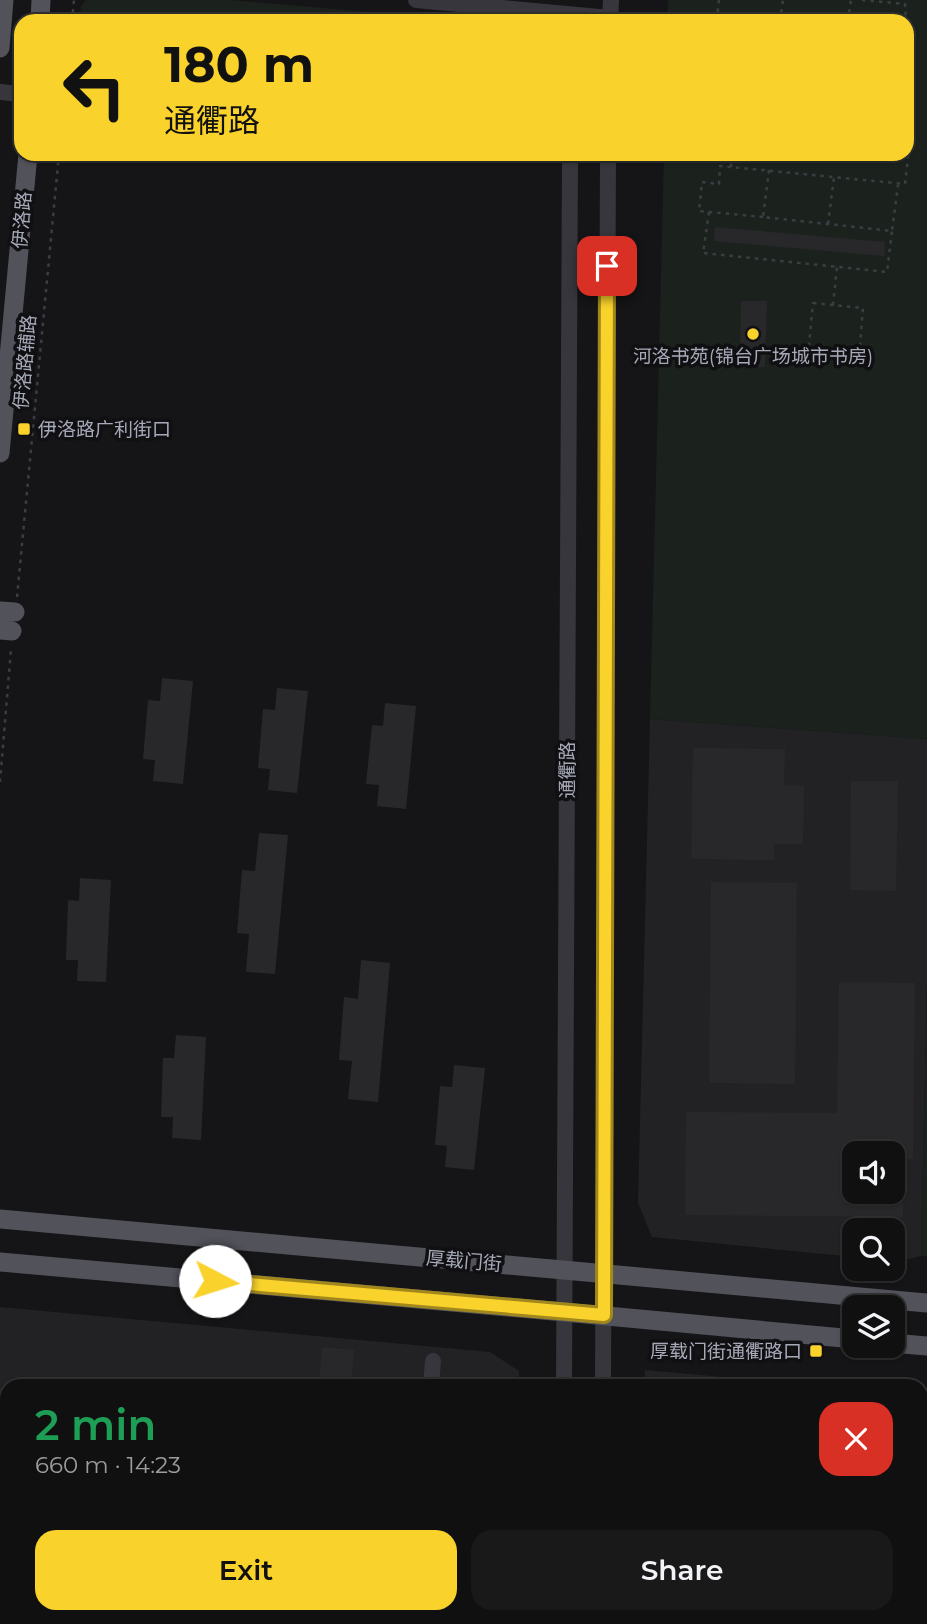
<!DOCTYPE html>
<meta charset="utf-8">
<style>
:root{--surface:#101011;--page:#19191a;--text:#f1f3f6;--muted:#9c9d9f;--line:#303031;--accent:#f9d22b}
body{margin:0;font-family:Montserrat,"Noto Sans SC",sans-serif;background:var(--page);color:var(--text);height:100vh;display:flex;flex-direction:column;font-size:26px;white-space:nowrap}
*{box-sizing:border-box;margin:0}
p{font-size:23px;color:var(--muted)}
.icon{flex:none;width:38px;height:38px;fill:none;stroke:currentColor;stroke-width:2;stroke-linecap:round;stroke-linejoin:round}
.map{position:relative;flex:1;overflow:hidden}
.sheet{position:absolute;left:0px;top:1379px;width:928px;height:245px;display:flex;flex-direction:column;background:var(--surface);border-radius:21px 21px 0 0;box-shadow:0 2px 5px #0004,0 0 0 2px var(--line)}
.sheet>*{flex:none}
.hud{position:absolute;left:14px;top:14px;width:900px;height:147px;border-radius:21px;box-shadow:0 2px 5px #0004,0 0 0 2px var(--line);background:#f9d22b;color:#111;overflow:hidden}
.fabs{position:absolute;left:842px;top:1141px;display:grid;gap:14px}
.fabs a{display:grid;place-items:center;width:63px;height:63px;border-radius:14px;background:var(--surface);box-shadow:0 2px 5px #0004,0 0 0 2px var(--line);font-size:35px}
.pin{position:absolute;display:grid;place-items:center;width:60px;height:60px;color:#fff;margin:-30px;border-radius:14px;box-shadow:0 4px 10px #0006}
.me{position:absolute;width:77px;margin:-38px;rotate:95deg;stroke-linejoin:round;filter:drop-shadow(0 0 5px #0008)}
.turn{display:flex;align-items:center;gap:24px;height:147px;padding:0 35px;font-size:32px}
.turn .icon{width:91px;height:91px;stroke-width:2.5}
.turn b{display:block;font-size:49px;line-height:60px}
.round{display:grid;place-items:center;flex:none;width:74px;height:74px;border-radius:21px;background:var(--page)}
.summary{display:flex;align-items:center;justify-content:space-between;height:119px;padding:0 35px}
h1{font-size:42px;font-weight:600;line-height:52px;color:#1e9e55}
.primary-button{display:flex;gap:14px;margin-top:auto;padding:14px 35px}
.primary-button a{flex:1;height:80px;border-radius:21px;background:var(--accent);color:#111;font-size:28px;font-weight:600;line-height:80px;text-align:center}
.primary-button a+a{background:var(--page);color:var(--text)}
.map>svg:first-child{display:block}
.built{fill:#222124;fill-rule:evenodd}
.green{fill:#1b221d}
.building{fill:#28282b;fill-rule:evenodd}
.lines{fill:none;stroke-linecap:round;stroke-linejoin:round}
.path{stroke:#3c3d43;stroke-width:2.5;stroke-dasharray:3.5 5;stroke-linecap:butt}
.minor{stroke:#36363c;stroke-width:16}
.major{stroke:#52525b;stroke-width:19}
.route-casing{stroke:#a2881c;stroke-width:18}
.route{stroke:#f9d22b;stroke-width:12}
.poi-dot{fill:#f9d22b;stroke:#101012;stroke-width:2.5}
.labels{text-anchor:middle;dominant-baseline:central;stroke-width:7;stroke-linejoin:round;paint-order:stroke}
.street-label{font-size:19px;fill:#a6a9b8;stroke:#101012}
.poi-label{font-size:19px;fill:#a6a9b8;stroke:#101012}
</style>
<div class="map">
<svg width="927" height="1624" viewBox="0 0 927 1624">
<rect width="100%" height="100%" fill="#151517"/>
<path class="built" d="M650 719 927 739V984L921 1256 901 1261 893 1260 892 1230H854V1257L652 1237 638 1203ZM854 1153H892V1192H854Z
M0 1307 490 1352 519 1371V1386H7V1617H517V1624H0Z
M645 1370 822 1386H645Z
M921 1395H926L927 1624H640V1617H920Z"/>
<path class="green" d="M86 0H231L463 20 79 21 81 6Z
M668 0H927V739L650 719 664 154H906V21H667Z
M927 984V1256H921Z"/>
<path class="building" d="M715 227 885 242 884 256 714 241Z
M741 301H767L765 367 740 366Z
M162 678 193 681 183 784 153 781 155 760 143 759 148 700 160 701Z
M277 688 308 691 297 793 268 790 270 769 258 768 263 709 275 710Z
M385 703 416 706 406 809 377 806 379 785 366 784 372 725 383 726Z
M693 748 785 749 784 785 804 786 803 844H774V860L691 859Z
M851 781H898L896 891 850 890Z
M259 833 288 835 275 974 246 972 249 934 237 933 242 870 255 871Z
M80 878 111 880 106 982 77 981 78 960H66L68 900 79 901Z
M711 882 797 883 795 1084 709 1083Z
M361 960 390 963 378 1102 348 1099 352 1061 339 1060 344 997 358 999Z
M839 982 915 983 913 1159H904L903 1217 685 1215 686 1112 837 1113ZM854 1153H892V1192H854Z
M176 1035 206 1037 201 1140 172 1138 173 1117H161L163 1058H174Z
M454 1065 485 1068 474 1170 445 1167 447 1146 435 1145 440 1086 452 1087Z
M322 1347 354 1350 351 1386H319Z"/>
<g class="lines">
<path class="path" d="M719 0 717 17 731 19 730 21
M862 0 905 4 906 21
M72 21 74 0
M780 21 783 0
M848 21 851 0
M906 24 909 52
M731 167 732 154
M769 170 763 217 892 231 898 185
M709 212 703 253 887 272 892 231
M763 217 699 211 702 182 719 184 720 166 905 184 914 103 909 54 906 53
M828 224 834 177
M813 303 863 308 859 359 808 355Z
M833 305 837 267
M17 597 59 154
M0 782 11 649"/>
<path class="minor" d="M416 0 610 18
M610 21 611 0
M0 92 21 94
M431 1386 433 1361
M564 1386 570 154
M603 1386 608 154
M0 1481H7
M441 1617 506 1624
M611 1617 612 1624
M360 1624 362 1617
M387 1624 388 1617
M563 1624V1617"/>
<path class="major" d="M40 21 41 0
M0 48 4 0
M0 453 28 154
M0 611 15 612
M0 630 12 631
M0 1219 927 1303
M0 1262 564 1312 854 1339
M892 1343 927 1346"/>
</g>
<g class="lines">
<g class="route-casing">
<path id="route" d="M215 1281 604 1315 607 266"/>
</g>
<use href="#route" class="route"/>
</g>
<g class="poi-dot">
<circle cx="753" cy="334" r="7"/>
<rect x="17" y="422" width="14" height="14" rx="3.5"/>
<rect x="809" y="1344" width="14" height="14" rx="3.5"/>
</g>
<g class="labels">
<g class="street-label">
<text transform="translate(22 220) rotate(-85)">伊洛路</text>
<text transform="translate(25 362) rotate(-85)">伊洛路辅路</text>
<text transform="translate(567 770) rotate(-90)">通衢路</text>
<text transform="translate(464 1261) rotate(5)">厚载门街</text>
</g>
<g class="poi-label">
<text x="753" y="356">河洛书苑(锦台广场城市书房)</text>
<text x="38" y="429" text-anchor="start">伊洛路广利街口</text>
<text x="802" y="1351" text-anchor="end">厚载门街通衢路口</text>
</g>
</g>
</svg>
<div class="fabs">
<a><svg class="icon" aria-label="sound" viewBox="0 0 24 24"><path d="M4 9h4l5-4v14l-5-4H4zM17 9q2 3 0 6"/></svg></a>
<a><svg class="icon" aria-label="search" viewBox="0 0 24 24"><circle cx="10" cy="10" r="6"/><path d="M15 15l6 6"/></svg></a>
<a><svg class="icon" aria-label="layers" viewBox="0 0 24 24"><path d="M12 4l9 5-9 5-9-5zM3 14l9 5 9-5"/></svg></a>
</div>
<div class="pin" style="left:607px;top:266px;background:#d93025"><svg class="icon" aria-label="arrive" viewBox="0 0 24 24"><path d="M6 21V4h12l-3 4 3 4H6"/></svg></div>
<svg class="me" style="left:215px;top:1281px" viewBox="-20 -20 40 40"><circle r="19" fill="#fff"/><path d="M0-13L10 11 0 6-10 11z" fill="#f9d22b"/></svg>
<div class="hud">
<div class="turn"><svg class="icon" aria-label="left" viewBox="0 0 24 24"><path d="M17 20v-9H6M10 6l-5 5 5 5"/></svg><div><b>180 m</b>通衢路</div></div>
</div>
<section class="sheet">
<div class="summary"><div><h1>2 min</h1><p>660 m · 14:23</p></div><a class="round" style="background:#d93025;color:#fff"><svg class="icon" aria-label="close" viewBox="0 0 24 24"><path d="M6 6l12 12M18 6L6 18"/></svg></a></div>
<div class="primary-button"><a>Exit</a><a>Share</a></div>
</section>
</div>
